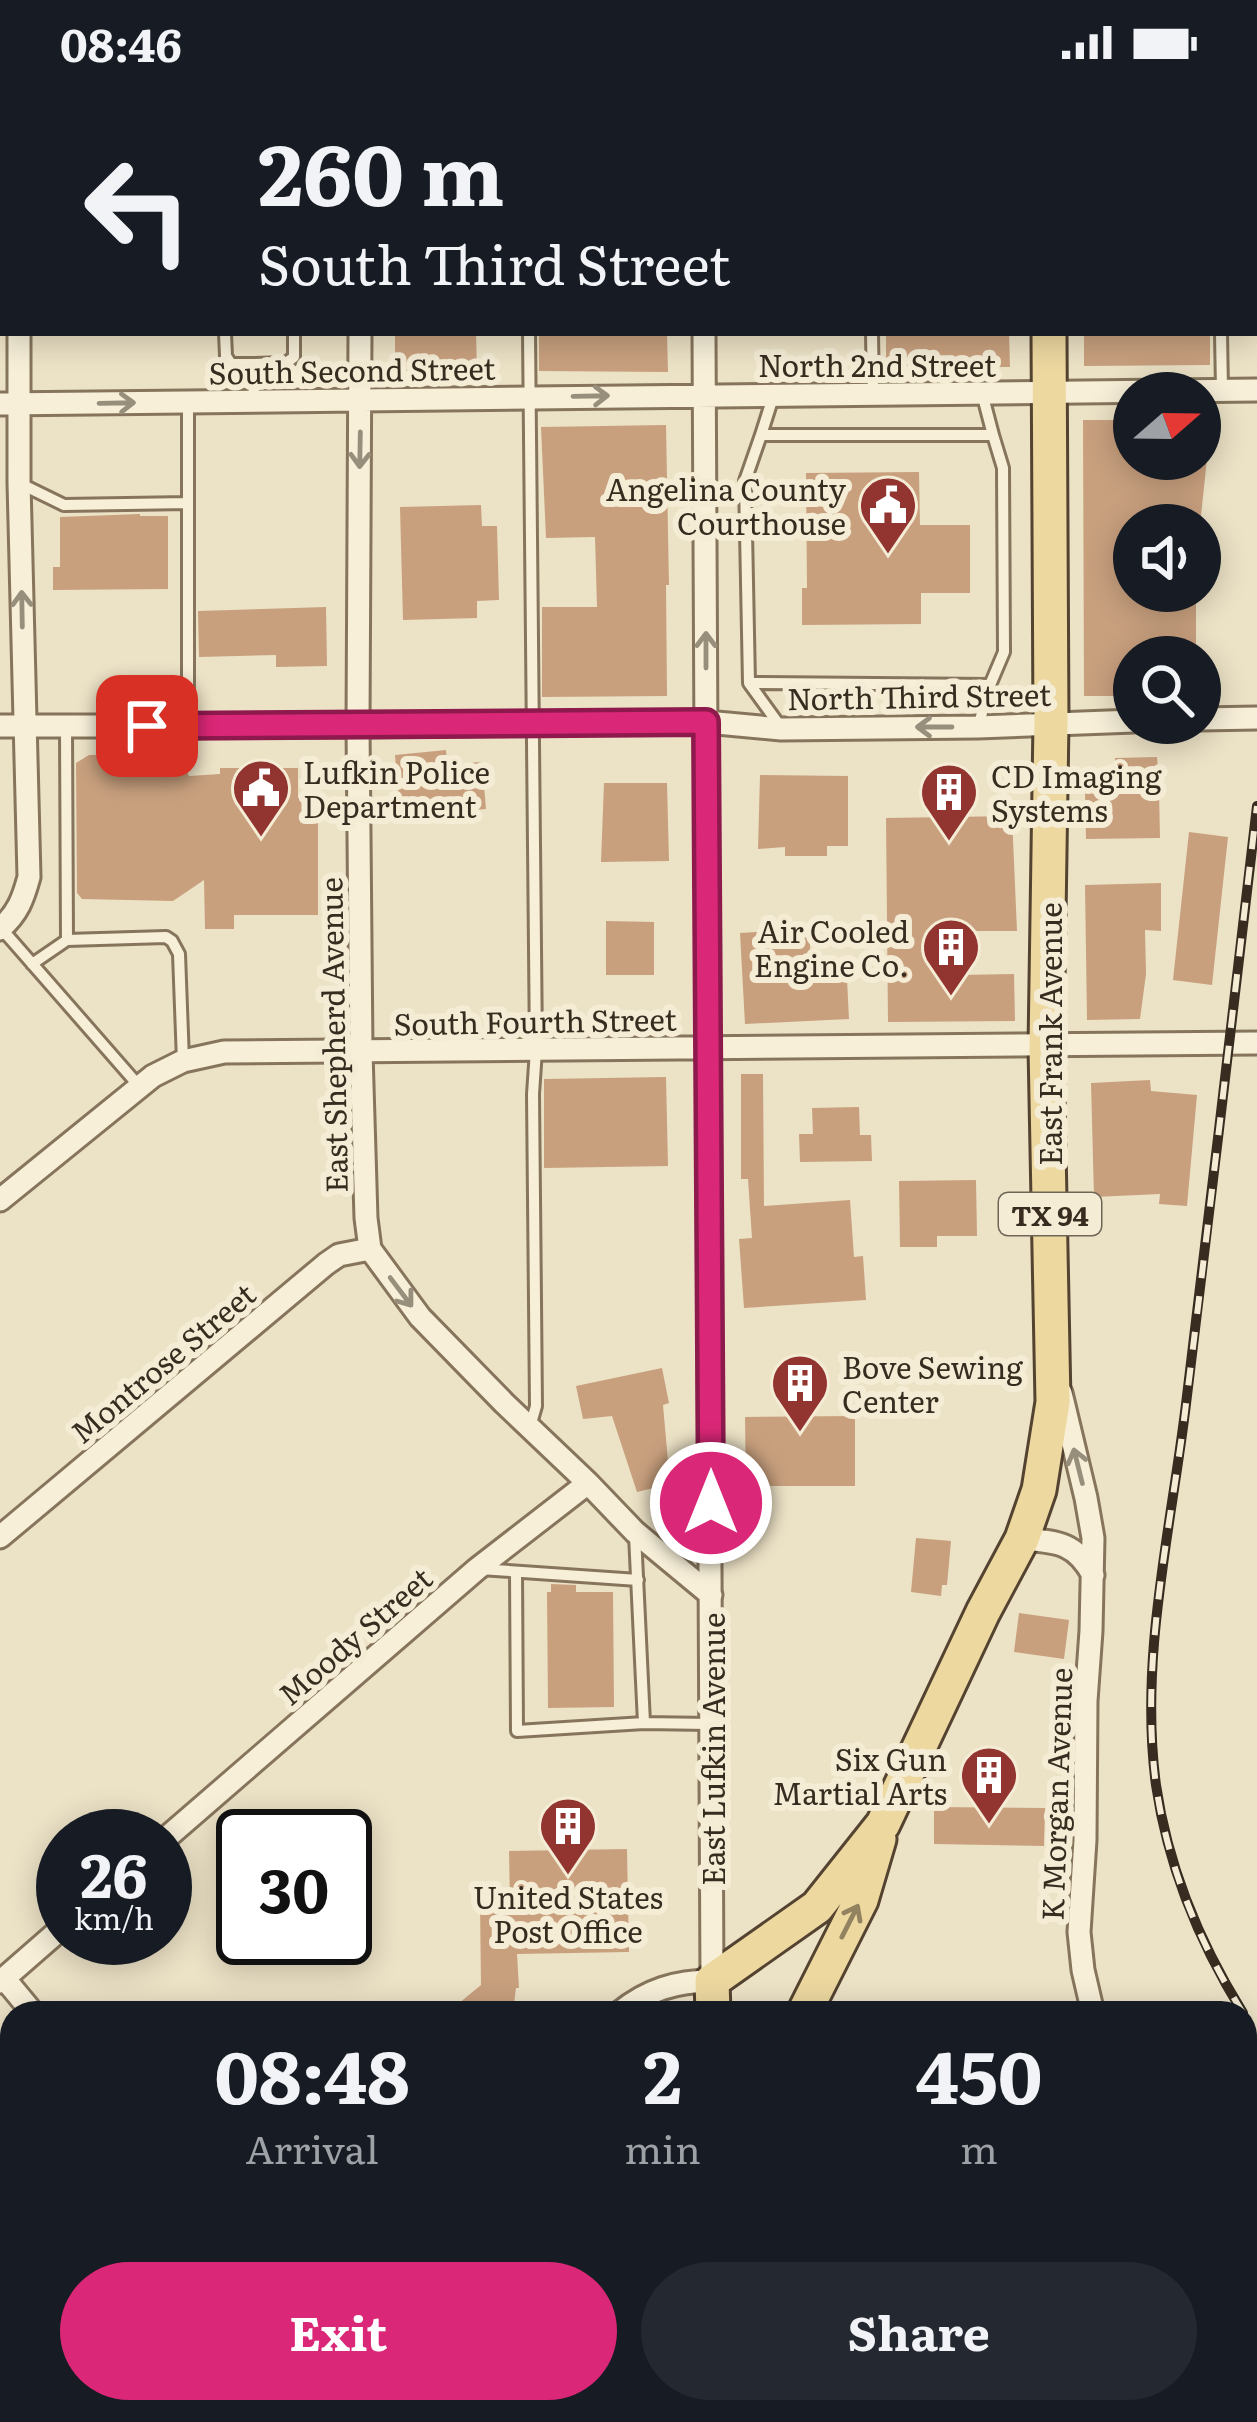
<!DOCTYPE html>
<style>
:root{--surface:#171b24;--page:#242831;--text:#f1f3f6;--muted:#9ea1a6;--accent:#db2777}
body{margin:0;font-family:Literata,serif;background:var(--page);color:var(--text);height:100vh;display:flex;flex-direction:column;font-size:45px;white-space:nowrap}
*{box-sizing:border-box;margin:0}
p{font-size:39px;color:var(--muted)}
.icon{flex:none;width:66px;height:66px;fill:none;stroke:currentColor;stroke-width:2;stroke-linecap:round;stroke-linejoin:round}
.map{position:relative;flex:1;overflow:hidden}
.details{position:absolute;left:0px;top:1917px;width:1257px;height:423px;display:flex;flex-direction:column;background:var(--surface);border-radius:36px 36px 0 0;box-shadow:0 6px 30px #0003}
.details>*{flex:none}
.top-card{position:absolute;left:0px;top:0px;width:1257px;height:252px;box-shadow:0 6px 30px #0003;background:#171b24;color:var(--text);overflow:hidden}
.needle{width:78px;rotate:70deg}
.buttons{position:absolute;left:1113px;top:288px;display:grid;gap:24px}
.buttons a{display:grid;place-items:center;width:108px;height:108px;border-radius:50%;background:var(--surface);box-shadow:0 6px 30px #0003;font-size:60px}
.speed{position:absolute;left:36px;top:1725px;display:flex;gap:24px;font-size:60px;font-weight:700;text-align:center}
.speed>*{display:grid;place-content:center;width:156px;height:156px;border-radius:50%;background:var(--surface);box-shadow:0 6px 30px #0003;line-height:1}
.speed small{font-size:30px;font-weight:400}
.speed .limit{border:6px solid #111;border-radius:18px;background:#fff;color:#111}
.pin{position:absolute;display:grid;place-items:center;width:102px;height:102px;color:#fff;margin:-51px;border-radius:24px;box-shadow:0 6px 18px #0006}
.me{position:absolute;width:132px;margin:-66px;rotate:0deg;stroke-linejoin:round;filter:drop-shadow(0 0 9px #0008)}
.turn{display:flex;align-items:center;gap:42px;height:252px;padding:0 60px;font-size:54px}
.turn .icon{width:156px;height:156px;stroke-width:2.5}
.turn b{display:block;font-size:84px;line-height:102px}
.eta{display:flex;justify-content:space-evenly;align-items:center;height:204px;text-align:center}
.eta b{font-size:72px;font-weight:700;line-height:84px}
.cta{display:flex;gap:24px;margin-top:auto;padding:24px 60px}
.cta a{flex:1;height:138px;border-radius:72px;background:var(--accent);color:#fff;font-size:48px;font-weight:700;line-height:138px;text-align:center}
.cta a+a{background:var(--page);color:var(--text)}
.status{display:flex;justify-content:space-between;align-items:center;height:84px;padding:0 60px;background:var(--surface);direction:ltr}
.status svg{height:33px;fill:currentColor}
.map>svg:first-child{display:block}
.building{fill:#c8a07e}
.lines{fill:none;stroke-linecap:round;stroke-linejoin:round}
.service-casing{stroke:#86755c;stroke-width:16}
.minor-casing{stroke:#86755c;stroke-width:27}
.primary-casing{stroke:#544330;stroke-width:39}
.path{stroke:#86755c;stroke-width:3;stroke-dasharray:9 6;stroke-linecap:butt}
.service{stroke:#f7efd8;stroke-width:10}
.minor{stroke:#f7efd8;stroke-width:21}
.primary{stroke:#edd8a0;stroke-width:33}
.rail-casing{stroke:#372c1f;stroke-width:10}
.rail{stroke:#f4ecd5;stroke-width:6;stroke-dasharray:18;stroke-linecap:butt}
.oneway{stroke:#978e7c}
.oneway2{stroke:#928260}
.route-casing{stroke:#8e194d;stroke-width:30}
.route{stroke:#db2777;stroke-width:21}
.labels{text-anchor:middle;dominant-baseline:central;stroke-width:12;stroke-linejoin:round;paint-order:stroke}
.shield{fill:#f4ecd5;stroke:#706656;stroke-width:3}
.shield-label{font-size:27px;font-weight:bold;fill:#372c1f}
.street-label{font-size:30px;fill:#372c1f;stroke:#f4ecd5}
.poi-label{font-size:30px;fill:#372c1f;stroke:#f4ecd5;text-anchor:end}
</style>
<div class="status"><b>08:46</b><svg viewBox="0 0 49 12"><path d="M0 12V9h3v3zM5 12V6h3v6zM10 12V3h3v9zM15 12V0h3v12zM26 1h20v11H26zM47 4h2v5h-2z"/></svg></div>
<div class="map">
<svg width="1257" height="2338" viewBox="0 0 1257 2338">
<rect width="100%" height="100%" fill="#ece2c6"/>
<path class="building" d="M395 249H476L477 286 395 287Z
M539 249H667L668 288 539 287Z
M886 249H1009L1010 283H886Z
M1084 249H1210V281L1084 282Z
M1083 336H1134V375H1207L1200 441H1134V507H1196V573H1134V612H1084Z
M666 341 669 501H666L667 612 542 613V523H597L595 453 546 454 541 343Z
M919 388 920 441H970V509H921V540L802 541V504H807L806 389Z
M481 421 482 442H497L499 516 477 517V534L403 536 400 423Z
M140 430V432H168V505L53 506V483H60V433Z
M326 523 327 582 276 583V571L199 573 198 527Z
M446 666 447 680 482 678 486 725 400 732 395 671Z
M171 670 181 675 189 692 220 690V684H298V714H318V831H234V845H205L204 796 173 817 82 815 77 809 76 679 89 671Z
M1157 673 1158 685H1163V707H1159L1160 754 1086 755 1085 708H1099V688H1116L1115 674Z
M760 691 848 692V762H827V772H785V763L758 765Z
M604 699H667L669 777 601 778Z
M1012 732 1017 847H959L960 891 1014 890 1015 937 888 938 886 734Z
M1189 748 1228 753 1212 901 1173 896Z
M1161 799V847L1145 846 1146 890 1140 935 1087 936 1085 801Z
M606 837 654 838V891H606Z
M809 845 811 877 846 875 849 935 745 940 740 849Z
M741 990H763L764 1122 850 1116 854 1173 863 1172 866 1216 744 1224 739 1155 752 1154 748 1095H741Z
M666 993 668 1082 544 1084V995Z
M1150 996 1151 1007 1197 1011 1187 1122 1159 1120 1160 1110 1094 1113 1091 999Z
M859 1023 860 1051H871L872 1077 800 1078 799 1050H813L812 1024Z
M976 1096 977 1152H937V1163H900L899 1097Z
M662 1284 669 1319 663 1321 670 1400 637 1408 612 1332 583 1335 576 1302Z
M855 1332V1402H746L745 1333Z
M916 1454 951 1457 947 1501H942L941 1512 911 1508Z
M551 1500 576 1501V1508H613L614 1623 548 1624 547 1508H551Z
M1019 1529 1069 1536 1064 1575 1014 1568Z
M934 1723 1045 1724 1044 1762 934 1760Z
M627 1765 629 1868 517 1870 519 1904H516L514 1920 502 1929H447L481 1901 480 1819H510L509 1767Z"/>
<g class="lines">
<g class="service-casing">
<path id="service" d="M528 0V3
M872 0V3
M1217 0V3
M225 249 226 272 231 280H253
M529 249 536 966 533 1010 536 1322 530 1343
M872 249 873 310
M1221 249 1222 306
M982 309 993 351
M254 317 253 280 286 279 294 273V249
M188 318V642
M761 351H993L1003 384 1004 568 990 601 749 599 745 397Z
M761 351 774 310
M19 399 64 421 188 419
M749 599 780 642
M978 643 990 601
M66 644 67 856
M1 844 139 1002
M32 880 67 856 166 853 172 857 179 870 183 977
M635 1451 644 1639 710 1640
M480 1485 638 1496
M516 1488 517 1647 644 1639"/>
</g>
<g class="minor-casing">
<path id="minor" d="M14 0V3
M356 0V3
M699 0V3
M360 249 358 642 361 968 366 1134 370 1165 420 1233 504 1319 588 1399 635 1448 711 1511
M0 320 1257 306
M1200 635 1257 634
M0 642H358L706 638 781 645 978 643 1134 637
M0 845C18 829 23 815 29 793L19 399V249
M0 1116 153 992 183 977 224 968 1257 959
M1061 1309 1086 1414 1093 1454 1091 1547 1086 1617 1085 1756 1079 1848 1083 1886 1093 1929
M0 1453 326 1180 339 1171 370 1165
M1022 1455C1057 1458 1075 1458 1093 1491
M165 1755 477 1485 588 1399
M4 1894 33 1929
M0 1898 63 1843
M619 1929C647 1906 676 1897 712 1897L704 249
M1245 2123 1257 2137
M366 2328 374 2338
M618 2328 626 2338
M1008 2328 1017 2338
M174 2338 186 2328"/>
</g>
<g class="primary-casing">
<path id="primary" d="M1043 0V3
M713 1929 712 1897 817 1823 883 1740 983 1528 1022 1455 1039 1406 1053 1318 1046 963 1051 638 1049 249
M804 1929 861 1816 879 1755
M717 2338V2328"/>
</g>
<path class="path" d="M679 1925V1929"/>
<use href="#service" class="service"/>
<use href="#minor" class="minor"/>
<use href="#primary" class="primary"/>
<g class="rail-casing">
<path id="rail" d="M1243 1929C1199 1858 1168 1784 1156 1701 1139 1575 1171 1445 1186 1320 1211 1121 1233 921 1257 722"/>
</g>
<use href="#rail" class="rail"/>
</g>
<defs><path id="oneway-shaft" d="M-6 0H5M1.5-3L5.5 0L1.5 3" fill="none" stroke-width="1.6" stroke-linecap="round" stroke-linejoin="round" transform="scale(3)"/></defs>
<g class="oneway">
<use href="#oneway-shaft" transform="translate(591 312) rotate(-1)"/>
<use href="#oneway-shaft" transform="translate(117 319) rotate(-1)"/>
<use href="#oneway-shaft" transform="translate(360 366) rotate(91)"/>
<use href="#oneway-shaft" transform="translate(22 525) rotate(-91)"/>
<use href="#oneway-shaft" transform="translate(706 566) rotate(-90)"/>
<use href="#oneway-shaft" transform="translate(934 643) rotate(180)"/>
<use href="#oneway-shaft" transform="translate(401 1208) rotate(53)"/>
<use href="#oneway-shaft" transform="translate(1078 1382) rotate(-104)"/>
</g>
<use class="oneway2" href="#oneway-shaft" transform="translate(850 1837) rotate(-63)"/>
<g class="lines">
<g class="route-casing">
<path id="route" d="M147 642 706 638 711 1419"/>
</g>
<use href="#route" class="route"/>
</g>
<defs>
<g id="civic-pin" transform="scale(3)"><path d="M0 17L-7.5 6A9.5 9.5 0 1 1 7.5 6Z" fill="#923430" stroke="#f4ecd5"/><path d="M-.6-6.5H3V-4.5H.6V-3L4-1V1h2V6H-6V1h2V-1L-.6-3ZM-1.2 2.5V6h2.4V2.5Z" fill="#fff"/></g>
<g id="building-pin" transform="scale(3)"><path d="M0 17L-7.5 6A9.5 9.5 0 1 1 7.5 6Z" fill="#923430" stroke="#f4ecd5"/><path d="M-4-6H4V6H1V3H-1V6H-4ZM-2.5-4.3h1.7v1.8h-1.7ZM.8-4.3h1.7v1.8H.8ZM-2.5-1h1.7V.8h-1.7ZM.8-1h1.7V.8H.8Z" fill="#fff"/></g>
</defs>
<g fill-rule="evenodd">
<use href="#civic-pin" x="888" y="421"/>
<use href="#civic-pin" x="261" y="704"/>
<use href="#building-pin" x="949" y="708"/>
<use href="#building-pin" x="951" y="863"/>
<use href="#building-pin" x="800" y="1299"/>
<use href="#building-pin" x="989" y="1691"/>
<use href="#building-pin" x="568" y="1742"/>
</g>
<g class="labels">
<rect class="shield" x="999" y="1109" width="102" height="42" rx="9"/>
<g class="shield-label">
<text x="1050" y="1130">TX 94</text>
</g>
<g class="street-label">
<text x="877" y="280">North 2nd Street</text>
<text transform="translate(352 285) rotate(-1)">South Second Street</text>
<text transform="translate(919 611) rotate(-1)">North Third Street</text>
<text transform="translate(535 936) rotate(-1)">South Fourth Street</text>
<text transform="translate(1049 950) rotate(-90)">East Frank Avenue</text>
<text transform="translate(332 951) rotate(-91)">East Shepherd Avenue</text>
<text transform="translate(162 1278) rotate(-40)">Montrose Street</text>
<text transform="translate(354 1551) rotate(-41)">Moody Street</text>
<text transform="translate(712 1665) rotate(-90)">East Lufkin Avenue</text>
<text transform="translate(1055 1710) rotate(-88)">K Morgan Avenue</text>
</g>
<g class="poi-label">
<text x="846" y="404">Angelina County<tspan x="846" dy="34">Courthouse</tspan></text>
<text x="303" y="687" text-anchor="start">Lufkin Police<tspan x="303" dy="34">Department</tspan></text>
<text x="991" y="691" text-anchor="start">CD Imaging<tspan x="991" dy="34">Systems</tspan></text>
<text x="909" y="846">Air Cooled<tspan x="909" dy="34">Engine Co.</tspan></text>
<text x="842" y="1282" text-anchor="start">Bove Sewing<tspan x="842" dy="34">Center</tspan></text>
<text x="947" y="1674">Six Gun<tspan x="947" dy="34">Martial Arts</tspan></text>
<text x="568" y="1812" text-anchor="middle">United States<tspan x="568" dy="34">Post Office</tspan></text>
</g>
</g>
</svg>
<div class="buttons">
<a><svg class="needle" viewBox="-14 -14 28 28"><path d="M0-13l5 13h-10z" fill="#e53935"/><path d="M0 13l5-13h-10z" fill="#9ea1a6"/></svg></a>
<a><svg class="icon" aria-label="sound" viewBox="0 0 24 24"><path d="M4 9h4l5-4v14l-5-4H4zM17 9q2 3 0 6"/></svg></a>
<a><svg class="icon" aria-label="search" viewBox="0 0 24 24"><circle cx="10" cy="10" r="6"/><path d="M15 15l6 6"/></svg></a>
</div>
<div class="speed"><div>26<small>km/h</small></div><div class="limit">30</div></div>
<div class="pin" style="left:147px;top:642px;background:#d93025"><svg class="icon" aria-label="arrive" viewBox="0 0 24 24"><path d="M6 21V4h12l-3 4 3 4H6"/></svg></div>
<svg class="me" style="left:711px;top:1419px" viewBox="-20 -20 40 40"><circle r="17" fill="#db2777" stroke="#fff" stroke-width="3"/><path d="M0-11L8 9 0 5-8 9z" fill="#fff"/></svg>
<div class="top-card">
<div class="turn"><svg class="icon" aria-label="left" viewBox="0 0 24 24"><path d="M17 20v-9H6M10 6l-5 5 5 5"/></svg><div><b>260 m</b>South Third Street</div></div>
</div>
<section class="details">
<div class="eta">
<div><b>08:48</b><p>Arrival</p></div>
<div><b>2</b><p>min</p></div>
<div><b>450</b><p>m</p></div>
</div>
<div class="cta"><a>Exit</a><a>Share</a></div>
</section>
</div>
